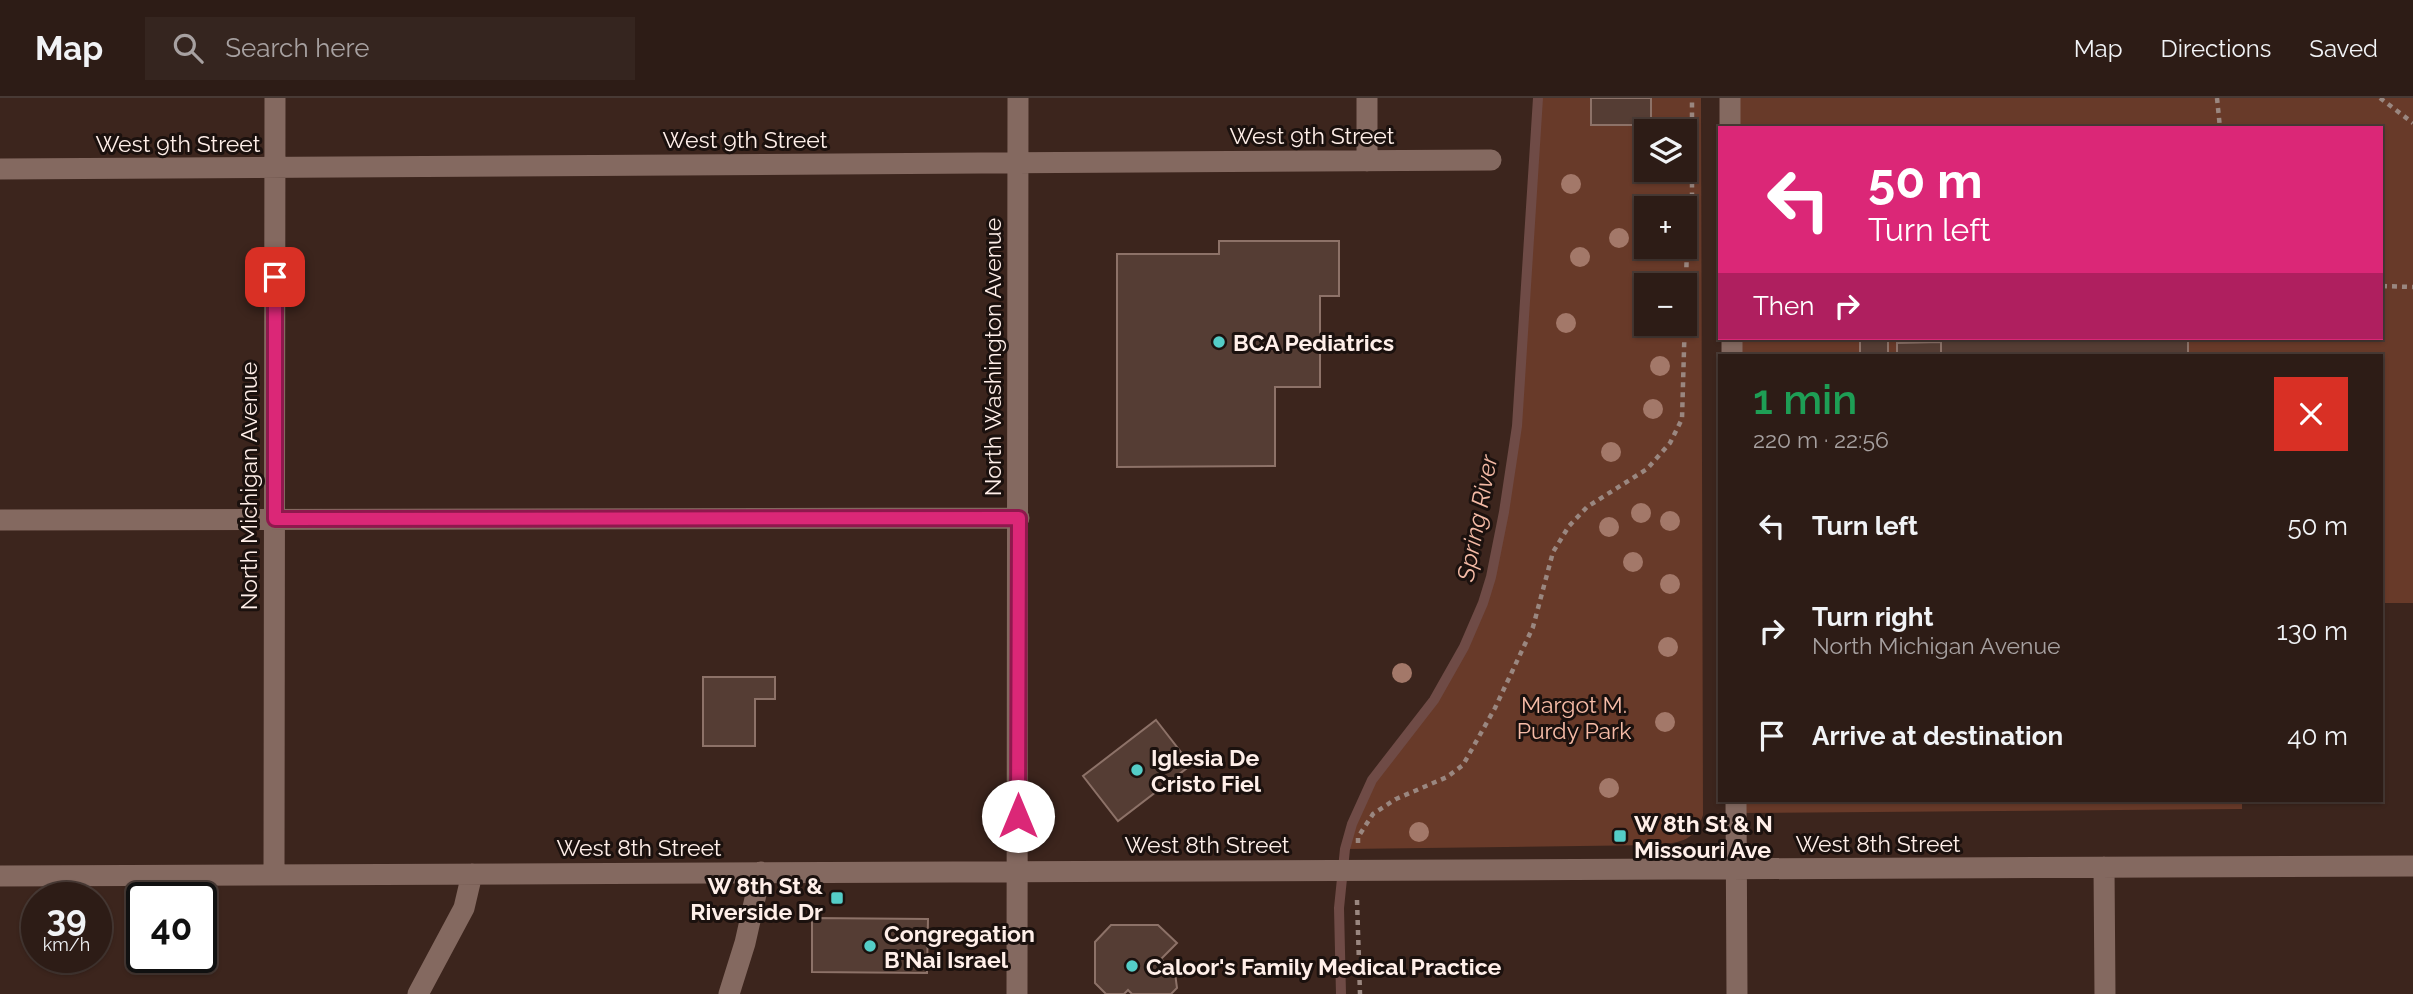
<!DOCTYPE html>
<meta charset="utf-8">
<style>
:root{--surface:#2d1c16;--page:#35251f;--text:#f1f3f6;--muted:#a7a1a1;--line:#483a35}
body{margin:0;font-family:Raleway,sans-serif;background:var(--page);color:var(--text);height:100vh;display:flex;flex-direction:column;font-size:26px;white-space:nowrap}
*{box-sizing:border-box;margin:0}
p{font-size:23px;color:var(--muted)}
.icon{flex:none;width:38px;height:38px;fill:none;stroke:currentColor;stroke-width:2;stroke-linecap:round;stroke-linejoin:round}
.map{position:relative;flex:1;overflow:hidden}
.drawer{position:absolute;left:1718px;top:256px;width:665px;height:448px;display:flex;flex-direction:column;background:var(--surface);border-radius:0px;box-shadow:0 2px 5px #0004,0 0 0 2px var(--line)}
.drawer>*{flex:none}
.guide{position:absolute;left:1718px;top:28px;width:665px;height:214px;border-radius:0px;box-shadow:0 2px 5px #0004,0 0 0 2px var(--line);background:#db2777;color:#fff;overflow:hidden}
.buttons{position:absolute;left:1634px;top:21px;display:grid;gap:14px}
.buttons a{display:grid;place-items:center;width:63px;height:63px;border-radius:0px;background:var(--surface);box-shadow:0 2px 5px #0004,0 0 0 2px var(--line);font-size:35px}
.speed{position:absolute;left:21px;top:784px;display:flex;gap:14px;font-size:35px;font-weight:700;text-align:center}
.speed>*{display:grid;place-content:center;width:91px;height:91px;border-radius:50%;background:var(--surface);box-shadow:0 2px 5px #0004,0 0 0 2px var(--line);line-height:1}
.speed small{font-size:18px;font-weight:400}
.speed .limit{border:4px solid #111;border-radius:10px;background:#fff;color:#111}
.pin{position:absolute;display:grid;place-items:center;width:60px;height:60px;color:#fff;margin:-30px;border-radius:14px;box-shadow:0 4px 10px #0006}
.me{position:absolute;width:77px;margin:-38px;rotate:0deg;stroke-linejoin:round;filter:drop-shadow(0 0 5px #0008)}
.turn{display:flex;align-items:center;gap:24px;height:147px;padding:0 35px;font-size:32px}
.turn .icon{width:91px;height:91px;stroke-width:2.5}
.turn b{display:block;font-size:49px;line-height:60px}
.then{display:flex;align-items:center;height:66px;padding:0 35px;background:#0003;gap:14px;font-size:26px}
.round{display:grid;place-items:center;flex:none;width:74px;height:74px;border-radius:0px;background:var(--page)}
.summary{display:flex;align-items:center;justify-content:space-between;height:119px;padding:0 35px}
h1{font-size:42px;font-weight:600;line-height:52px;color:#1e9e55}
ul{padding:0;list-style:none}
li{display:flex;align-items:center;gap:21px;height:105px;padding:0 35px}
li div{flex:1}
li b{display:block;font-size:26px}
li em{font-style:normal}
header{display:flex;align-items:center;gap:42px;box-sizing:border-box;height:98px;padding:0 35px;background:var(--surface);border-bottom:2px solid var(--line)}
header strong{font-size:33px}
nav{display:flex;gap:38px;margin-inline-start:auto;font-size:24px}
.search{width:490px;height:63px;background:var(--page);display:flex;align-items:center;gap:18px;box-sizing:border-box;padding:0 24px;border-radius:0px;color:var(--muted);font-size:26px}
.map>svg:first-child{display:block}
.green{fill:#683a29;fill-rule:evenodd}
.lines{fill:none;stroke-linecap:round;stroke-linejoin:round}
.stream{stroke:#6f4b46;stroke-width:10}
.building{fill:#553d34;stroke:#8d7268;stroke-width:2}
.path{stroke:#9a8780;stroke-width:4.5;stroke-dasharray:5 5;stroke-linecap:butt}
.minor{stroke:#846960;stroke-width:21}
.tree{fill:#a37869}
.route-casing{stroke:#8e194d;stroke-width:18}
.route{stroke:#db2777;stroke-width:12}
.poi-dot{fill:#54cdc7;stroke:#1b110e;stroke-width:2.5}
.labels{text-anchor:middle;dominant-baseline:central;stroke-width:6;stroke-linejoin:round;paint-order:stroke}
.street-label{font-size:23px;fill:#ffefe9;stroke:#1b110e}
.poi-label{font-size:23px;font-weight:bold;fill:#ffefe9;stroke:#1b110e;text-anchor:start}
.park-label{font-size:23px;fill:#f7bca7;stroke:#1b110e}
.water-label{font-size:24px;font-style:italic;fill:#f4baa5;stroke:#1b110e}
</style>
<header>
<strong>Map</strong>
<div class="search"><svg class="icon" aria-label="search" viewBox="0 0 24 24"><circle cx="10" cy="10" r="6"/><path d="M15 15l6 6"/></svg>Search here</div>
<nav><a>Map</a><a>Directions</a><a>Saved</a></nav>
</header>
<div class="map">
<svg width="2413" height="896" viewBox="0 0 2413 896">
<rect width="100%" height="100%" fill="#3c251d"/>
<path class="green" d="M1538 0H1701L1703 717C1695 743 1682 744 1657 747L1345 751 1352 726 1372 682 1434 602 1464 549 1483 505 1491 479 1504 414 1517 328ZM1647 33H1685V72H1647ZM1647 110H1685V149H1647ZM1647 187H1685V226H1647Z
M1730 0H2413V505H2382V257H1732V240H2382V30H1730Z
M1736 702H2242V711L1736 715Z"/>
<g class="lines">
<path class="stream" d="M1341 896 1339 810 1345 751 1352 726 1372 682 1434 602 1464 549 1483 505 1491 479 1504 414 1517 328 1538 0"/>
</g>
<path class="building" d="M1591 0H1651V27H1591Z
M1219 143H1339V198H1320V289H1275V368L1117 369V156H1219Z
M1860 240H1888V257H1860Z
M1941 240H2188V255L1941 257Z
M1941 244V257H1897V245Z
M703 579H775V601H755V648H703Z
M1156 622 1191 667 1118 723 1083 678Z
M812 820 928 821 927 875 812 874Z
M1111 827H1158L1177 845 1161 861 1175 875 1177 890 1171 896H1132L1128 892 1124 896H1106L1095 885V844Z"/>
<g class="lines">
<path class="path" d="M2217 0 2220 30
M2380 0 2413 25
M2382 188 2413 189
M1358 745V739L1373 716 1396 701 1447 679 1463 667 1495 610 1533 529 1553 454 1569 428 1587 409 1647 371 1670 345 1682 321 1687 149 1692 107V0
M1357 802 1360 896"/>
<path class="minor" d="M1367 0V63
M1730 0V30
M0 71 1491 62
M1732 240V257
M0 422 1019 420
M1736 702 1737 896
M2104 769 2105 896
M274 776 275 0
M0 778C804 772 1609 774 2413 768
M418 896 464 810 472 776
M729 896 745 845 761 774
M1017 896 1018 0"/>
</g>
<g class="tree">
<circle cx="1571" cy="86" r="10"/>
<circle cx="1619" cy="140" r="10"/>
<circle cx="1580" cy="159" r="10"/>
<circle cx="1566" cy="225" r="10"/>
<circle cx="1660" cy="268" r="10"/>
<circle cx="1653" cy="311" r="10"/>
<circle cx="1611" cy="354" r="10"/>
<circle cx="1641" cy="415" r="10"/>
<circle cx="1670" cy="423" r="10"/>
<circle cx="1609" cy="429" r="10"/>
<circle cx="1633" cy="464" r="10"/>
<circle cx="1670" cy="486" r="10"/>
<circle cx="1668" cy="549" r="10"/>
<circle cx="1402" cy="575" r="10"/>
<circle cx="1665" cy="624" r="10"/>
<circle cx="1609" cy="690" r="10"/>
<circle cx="1419" cy="734" r="10"/>
</g>
<g class="lines">
<g class="route-casing">
<path id="route" d="M275 179V421L1019 420 1018 718"/>
</g>
<use href="#route" class="route"/>
</g>
<g class="poi-dot">
<circle cx="1219" cy="244" r="7"/>
<circle cx="1137" cy="672" r="7"/>
<rect x="1613" y="731" width="14" height="14" rx="3.5"/>
<rect x="830" y="793" width="14" height="14" rx="3.5"/>
<circle cx="870" cy="848" r="7"/>
<circle cx="1132" cy="868" r="7"/>
</g>
<g class="labels">
<g class="street-label">
<text x="1312" y="37">West 9th Street</text>
<text x="745" y="41">West 9th Street</text>
<text x="178" y="45">West 9th Street</text>
<text transform="translate(992 259) rotate(-90)">North Washington Avenue</text>
<text transform="translate(248 388) rotate(-90)">North Michigan Avenue</text>
<text x="1878" y="745">West 8th Street</text>
<text x="1207" y="746">West 8th Street</text>
<text x="639" y="749">West 8th Street</text>
</g>
<g class="poi-label">
<text x="1233" y="244">BCA Pediatrics</text>
<text x="1151" y="659">Iglesia De<tspan x="1151" dy="26">Cristo Fiel</tspan></text>
<text x="1634" y="725">W 8th St &amp; N<tspan x="1634" dy="26">Missouri Ave</tspan></text>
<text x="823" y="787" text-anchor="end">W 8th St &amp;<tspan x="823" dy="26">Riverside Dr</tspan></text>
<text x="884" y="835">Congregation<tspan x="884" dy="26">B'Nai Israel</tspan></text>
<text x="1146" y="868">Caloor's Family Medical Practice</text>
</g>
<g class="park-label">
<text x="1574" y="606">Margot M.<tspan x="1574" dy="26">Purdy Park</tspan></text>
</g>
<g class="water-label">
<text transform="translate(1477 420) rotate(-79)">Spring River</text>
</g>
</g>
</svg>
<div class="buttons">
<a><svg class="icon" aria-label="layers" viewBox="0 0 24 24"><path d="M12 4l9 5-9 5-9-5zM3 14l9 5 9-5"/></svg></a>
<a>+</a>
<a>−</a>
</div>
<div class="speed"><div>39<small>km/h</small></div><div class="limit">40</div></div>
<div class="pin" style="left:275px;top:179px;background:#d93025"><svg class="icon" aria-label="arrive" viewBox="0 0 24 24"><path d="M6 21V4h12l-3 4 3 4H6"/></svg></div>
<svg class="me" style="left:1018px;top:718px" viewBox="-20 -20 40 40"><circle r="19" fill="#fff"/><path d="M0-13L10 11 0 6-10 11z" fill="#db2777"/></svg>
<div class="guide">
<div class="turn"><svg class="icon" aria-label="left" viewBox="0 0 24 24"><path d="M17 20v-9H6M10 6l-5 5 5 5"/></svg><div><b>50 m</b>Turn left</div></div>
<div class="then">Then<svg class="icon" aria-label="right" viewBox="0 0 24 24"><path d="M7 20v-9h11M14 6l5 5-5 5"/></svg></div>
</div>
<section class="drawer">
<div class="summary"><div><h1>1 min</h1><p>220 m · 22:56</p></div><a class="round" style="background:#d93025;color:#fff"><svg class="icon" aria-label="close" viewBox="0 0 24 24"><path d="M6 6l12 12M18 6L6 18"/></svg></a></div>
<ul>
<li><svg class="icon" aria-label="left" viewBox="0 0 24 24"><path d="M17 20v-9H6M10 6l-5 5 5 5"/></svg><div><b>Turn left</b></div><em>50 m</em></li>
<li><svg class="icon" aria-label="right" viewBox="0 0 24 24"><path d="M7 20v-9h11M14 6l5 5-5 5"/></svg><div><b>Turn right</b><p>North Michigan Avenue</p></div><em>130 m</em></li>
<li><svg class="icon" aria-label="arrive" viewBox="0 0 24 24"><path d="M6 21V4h12l-3 4 3 4H6"/></svg><div><b>Arrive at destination</b></div><em>40 m</em></li>
</ul>
</section>
</div>
